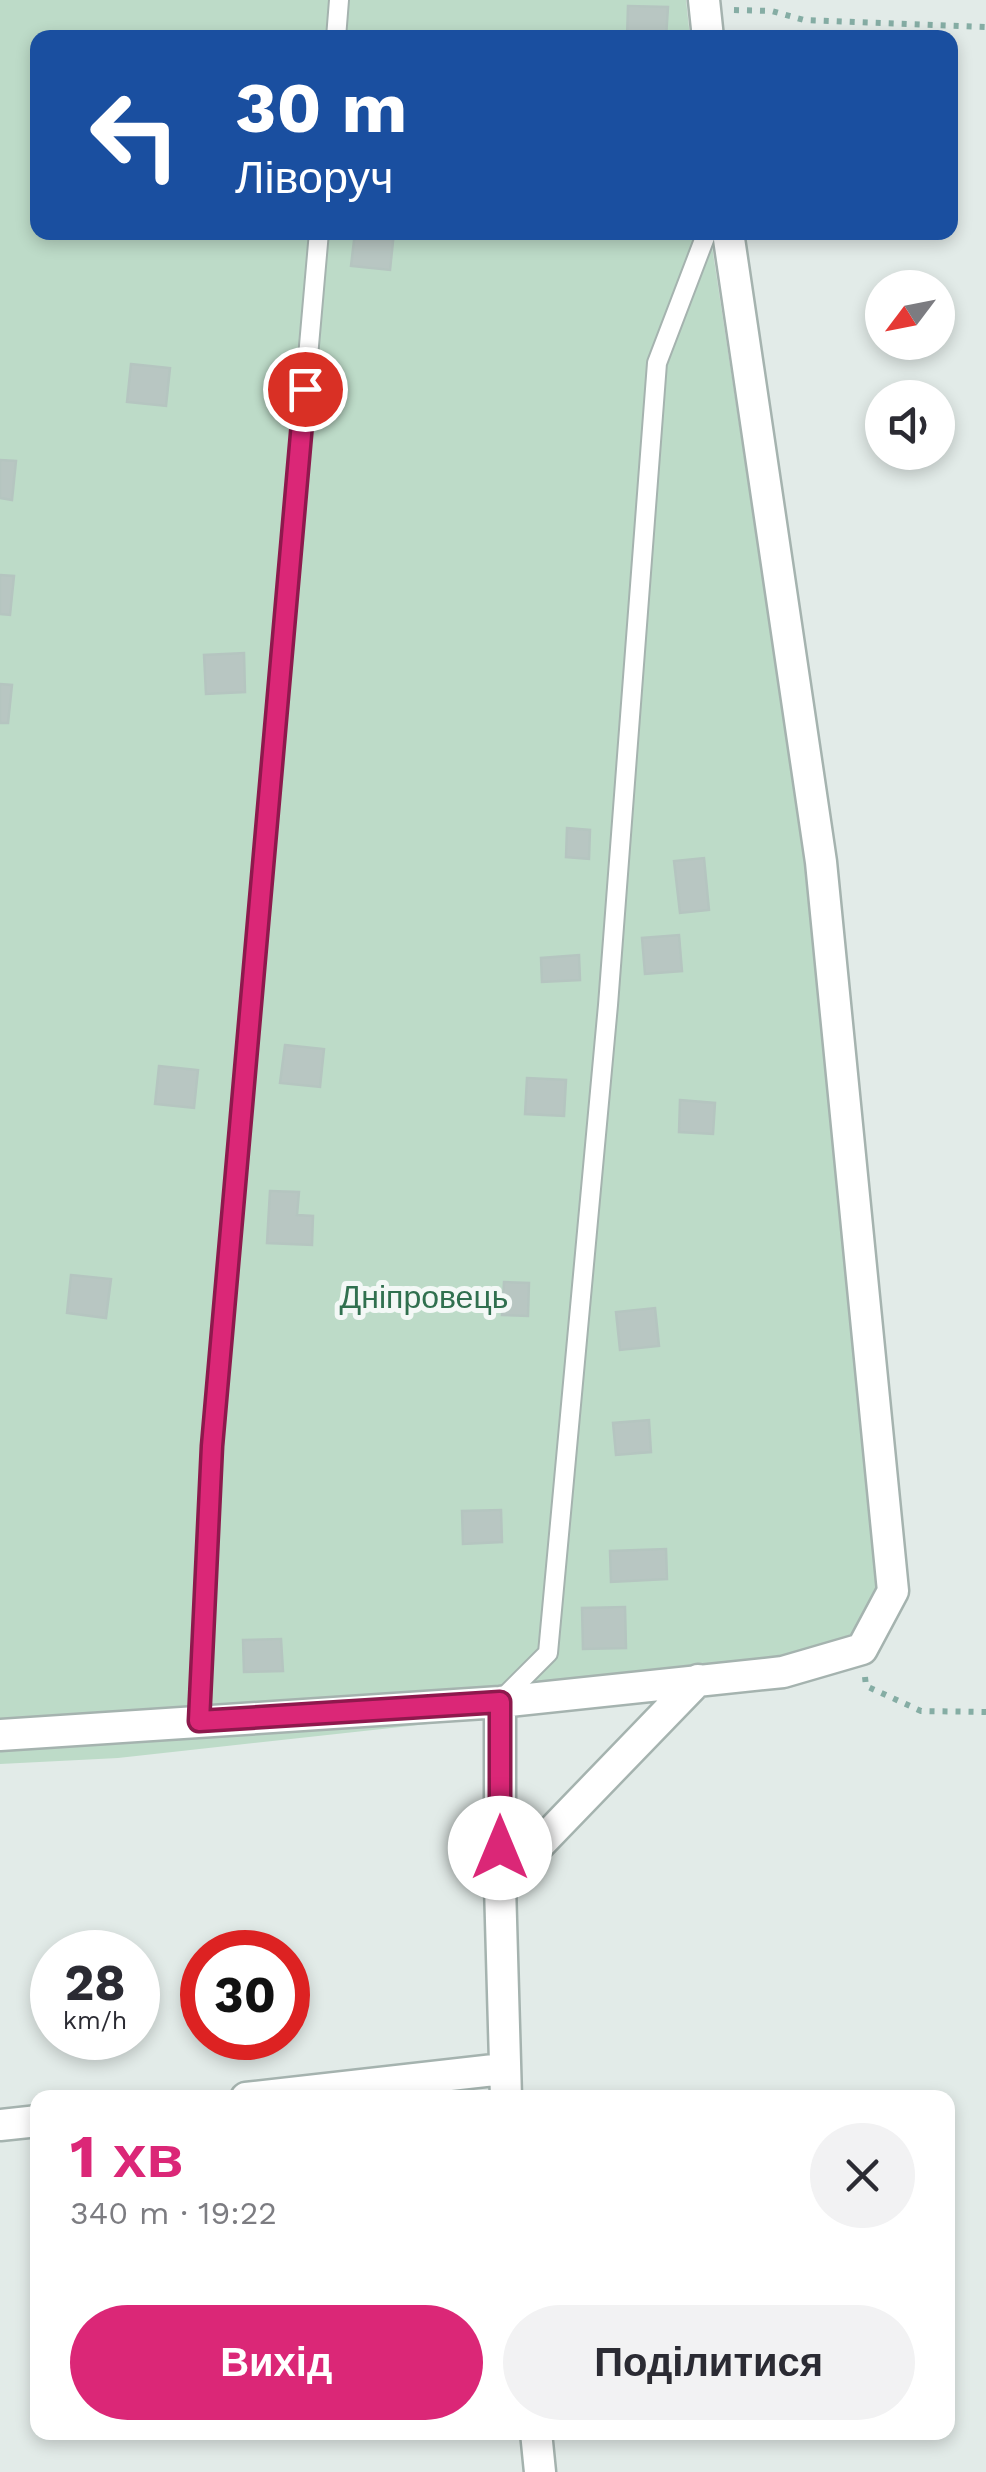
<!DOCTYPE html>
<html lang="uk">
<meta charset="utf-8">
<style>
:root{--surface:#fff;--page:#f2f2f3;--text:#2b2b33;--muted:#7c7c81;--accent:#db2777}
body{margin:0;font-family:"Work Sans",sans-serif;background:var(--page);color:var(--text);height:100vh;display:flex;flex-direction:column;font-size:38px;white-space:nowrap}
*{box-sizing:border-box;margin:0}
p{font-size:32px;color:var(--muted)}
.icon{flex:none;width:55px;height:55px;fill:none;stroke:currentColor;stroke-width:2;stroke-linecap:round;stroke-linejoin:round}
.map{position:relative;flex:1;overflow:hidden}
.sheet{position:absolute;left:30px;top:2090px;width:925px;height:350px;display:flex;flex-direction:column;background:var(--surface);border-radius:20px;box-shadow:0 5px 15px #0003}
.sheet>*{flex:none}
.guide{position:absolute;left:30px;top:30px;width:928px;height:210px;border-radius:20px;box-shadow:0 5px 15px #0003;background:#1a4fa0;color:#fff;overflow:hidden}
.needle{width:65px;rotate:238deg}
.fabs{position:absolute;left:865px;top:270px;display:grid;gap:20px}
.fabs a{display:grid;place-items:center;width:90px;height:90px;border-radius:50%;background:var(--surface);box-shadow:0 5px 15px #0003;font-size:50px}
.speed{position:absolute;left:30px;top:1930px;display:flex;gap:20px;font-size:50px;font-weight:700;text-align:center}
.speed>*{display:grid;place-content:center;width:130px;height:130px;border-radius:50%;background:var(--surface);box-shadow:0 5px 15px #0003;line-height:1}
.speed small{font-size:25px;font-weight:400}
.speed .limit{border:15px solid #d22;background:#fff;color:#111}
.pin{position:absolute;display:grid;place-items:center;width:85px;height:85px;color:#fff;margin:-42px;border:5px solid #fff;border-radius:50%;box-shadow:0 2px 10px #0007}
.me{position:absolute;width:110px;margin:-55px;rotate:0deg;stroke-linejoin:round;filter:drop-shadow(0 0 8px #0008)}
.turn{display:flex;align-items:center;gap:35px;height:210px;padding:0 40px;font-size:45px}
.turn .icon{width:130px;height:130px;stroke-width:2.5}
.turn b{display:block;font-size:70px;line-height:85px}
.round{display:grid;place-items:center;flex:none;width:105px;height:105px;border-radius:52px;background:var(--page)}
.summary{display:flex;align-items:center;justify-content:space-between;height:170px;padding:0 40px}
h1{font-size:60px;font-weight:700;line-height:75px;color:var(--accent)}
.action{display:flex;gap:20px;margin-top:auto;padding:20px 40px}
.action a{flex:1;height:115px;border-radius:60px;background:var(--accent);color:#fff;font-size:40px;font-weight:700;line-height:115px;text-align:center}
.action a+a{background:var(--page);color:var(--text)}
.map>svg:first-child{display:block}
.green{fill:#bddbc8}
.building{fill:#b8c6c2;stroke:#b5c5c0;stroke-width:2.5}
.lines{fill:none;stroke-linecap:round;stroke-linejoin:round}
.lane-casing{stroke:#a5b3af;stroke-width:22}
.street-casing{stroke:#a5b3af;stroke-width:35}
.path{stroke:#85ada4;stroke-width:6;stroke-dasharray:5 8;stroke-linecap:butt}
.lane{stroke:#fff;stroke-width:18}
.street{stroke:#fff;stroke-width:30}
.route-casing{stroke:#8e194d;stroke-width:25}
.route{stroke:#db2777;stroke-width:18}
.labels{text-anchor:middle;dominant-baseline:central;stroke-width:10;stroke-linejoin:round;paint-order:stroke}
.park-label{font-size:32px;fill:#30704f;stroke:#f3f8f6}
</style>
<div class="map">
<svg width="986" height="2472" viewBox="0 0 986 2472">
<rect width="100%" height="100%" fill="#e2ebe8"/>
<path class="green" d="M0 0H686L690 37 38 38V232L710 233 812 904 879 1615 810 1682 118 1758 0 1764Z"/>
<path class="building" d="M628 6 668 7 666 38H627Z
M355 232H394L390 270 351 266Z
M131 364 170 368 166 406 127 402Z
M0 460 16 461 12 500 0 498Z
M0 575 14 576 10 615 0 614Z
M244 653 245 692 206 694 204 655Z
M0 684 12 685 8 723H0Z
M567 828 590 830 589 859 566 857Z
M704 858 709 910 680 913 674 861Z
M679 935 682 971 645 974 642 938Z
M579 955 580 980 542 982 541 958Z
M285 1045 324 1049 320 1087 280 1083Z
M159 1066 198 1070 194 1108 155 1104Z
M527 1078 566 1080 564 1116 525 1114Z
M680 1100 715 1103 713 1134 679 1132Z
M270 1191 299 1192 297 1215 313 1216 312 1245 267 1243Z
M71 1275 111 1279 106 1318 67 1313Z
M504 1282 529 1283 528 1316 502 1315Z
M655 1308 659 1346 620 1350 616 1312Z
M649 1420 651 1452 616 1455 613 1423Z
M501 1510 502 1542 463 1544 462 1511Z
M666 1549 667 1579 611 1582 610 1551Z
M625 1607 626 1648 583 1649 582 1608Z
M281 1639 283 1671 244 1672 243 1640Z"/>
<g class="lines">
<g class="lane-casing">
<path id="lane" d="M336 38 339 0
M500 1701 548 1653 608 1005 657 363 707 232
M199 1721 212 1447 319 232"/>
</g>
<g class="street-casing">
<path id="street" d="M704 0 708 38
M500 1702V1885L506 2098
M0 1735 500 1702 783 1672 862 1649 893 1591 821 862 728 232
M500 1885 698 1680
M246 2098 503 2069
M0 2125 38 2121
M536 2432 540 2472"/>
</g>
<path class="path" d="M734 10 772 11 804 20 986 27
M865 1677 866 1686 921 1711 986 1712"/>
<use href="#lane" class="lane"/>
<use href="#street" class="street"/>
</g>
<g class="lines">
<g class="route-casing">
<path id="route" d="M305 389 212 1446 199 1721 500 1702V1848"/>
</g>
<use href="#route" class="route"/>
</g>
<g class="labels">
<g class="park-label">
<text x="424" y="1297">Дніпровець</text>
</g>
</g>
</svg>
<div class="fabs">
<a><svg class="needle" viewBox="-14 -14 28 28"><path d="M0-13l5 13h-10z" fill="#e53935"/><path d="M0 13l5-13h-10z" fill="#7c7c81"/></svg></a>
<a><svg class="icon" aria-label="sound" viewBox="0 0 24 24"><path d="M4 9h4l5-4v14l-5-4H4zM17 9q2 3 0 6"/></svg></a>
</div>
<div class="speed"><div>28<small>km/h</small></div><div class="limit">30</div></div>
<div class="pin" style="left:305px;top:389px;background:#d93025"><svg class="icon" aria-label="arrive" viewBox="0 0 24 24"><path d="M6 21V4h12l-3 4 3 4H6"/></svg></div>
<svg class="me" style="left:500px;top:1848px" viewBox="-20 -20 40 40"><circle r="19" fill="#fff"/><path d="M0-13L10 11 0 6-10 11z" fill="#db2777"/></svg>
<div class="guide">
<div class="turn"><svg class="icon" aria-label="left" viewBox="0 0 24 24"><path d="M17 20v-9H6M10 6l-5 5 5 5"/></svg><div><b>30 m</b>Ліворуч</div></div>
</div>
<section class="sheet">
<div class="summary"><div><h1>1 хв</h1><p>340 m · 19:22</p></div><a class="round"><svg class="icon" aria-label="close" viewBox="0 0 24 24"><path d="M6 6l12 12M18 6L6 18"/></svg></a></div>
<div class="action"><a>Вихід</a><a>Поділитися</a></div>
</section>
</div>
